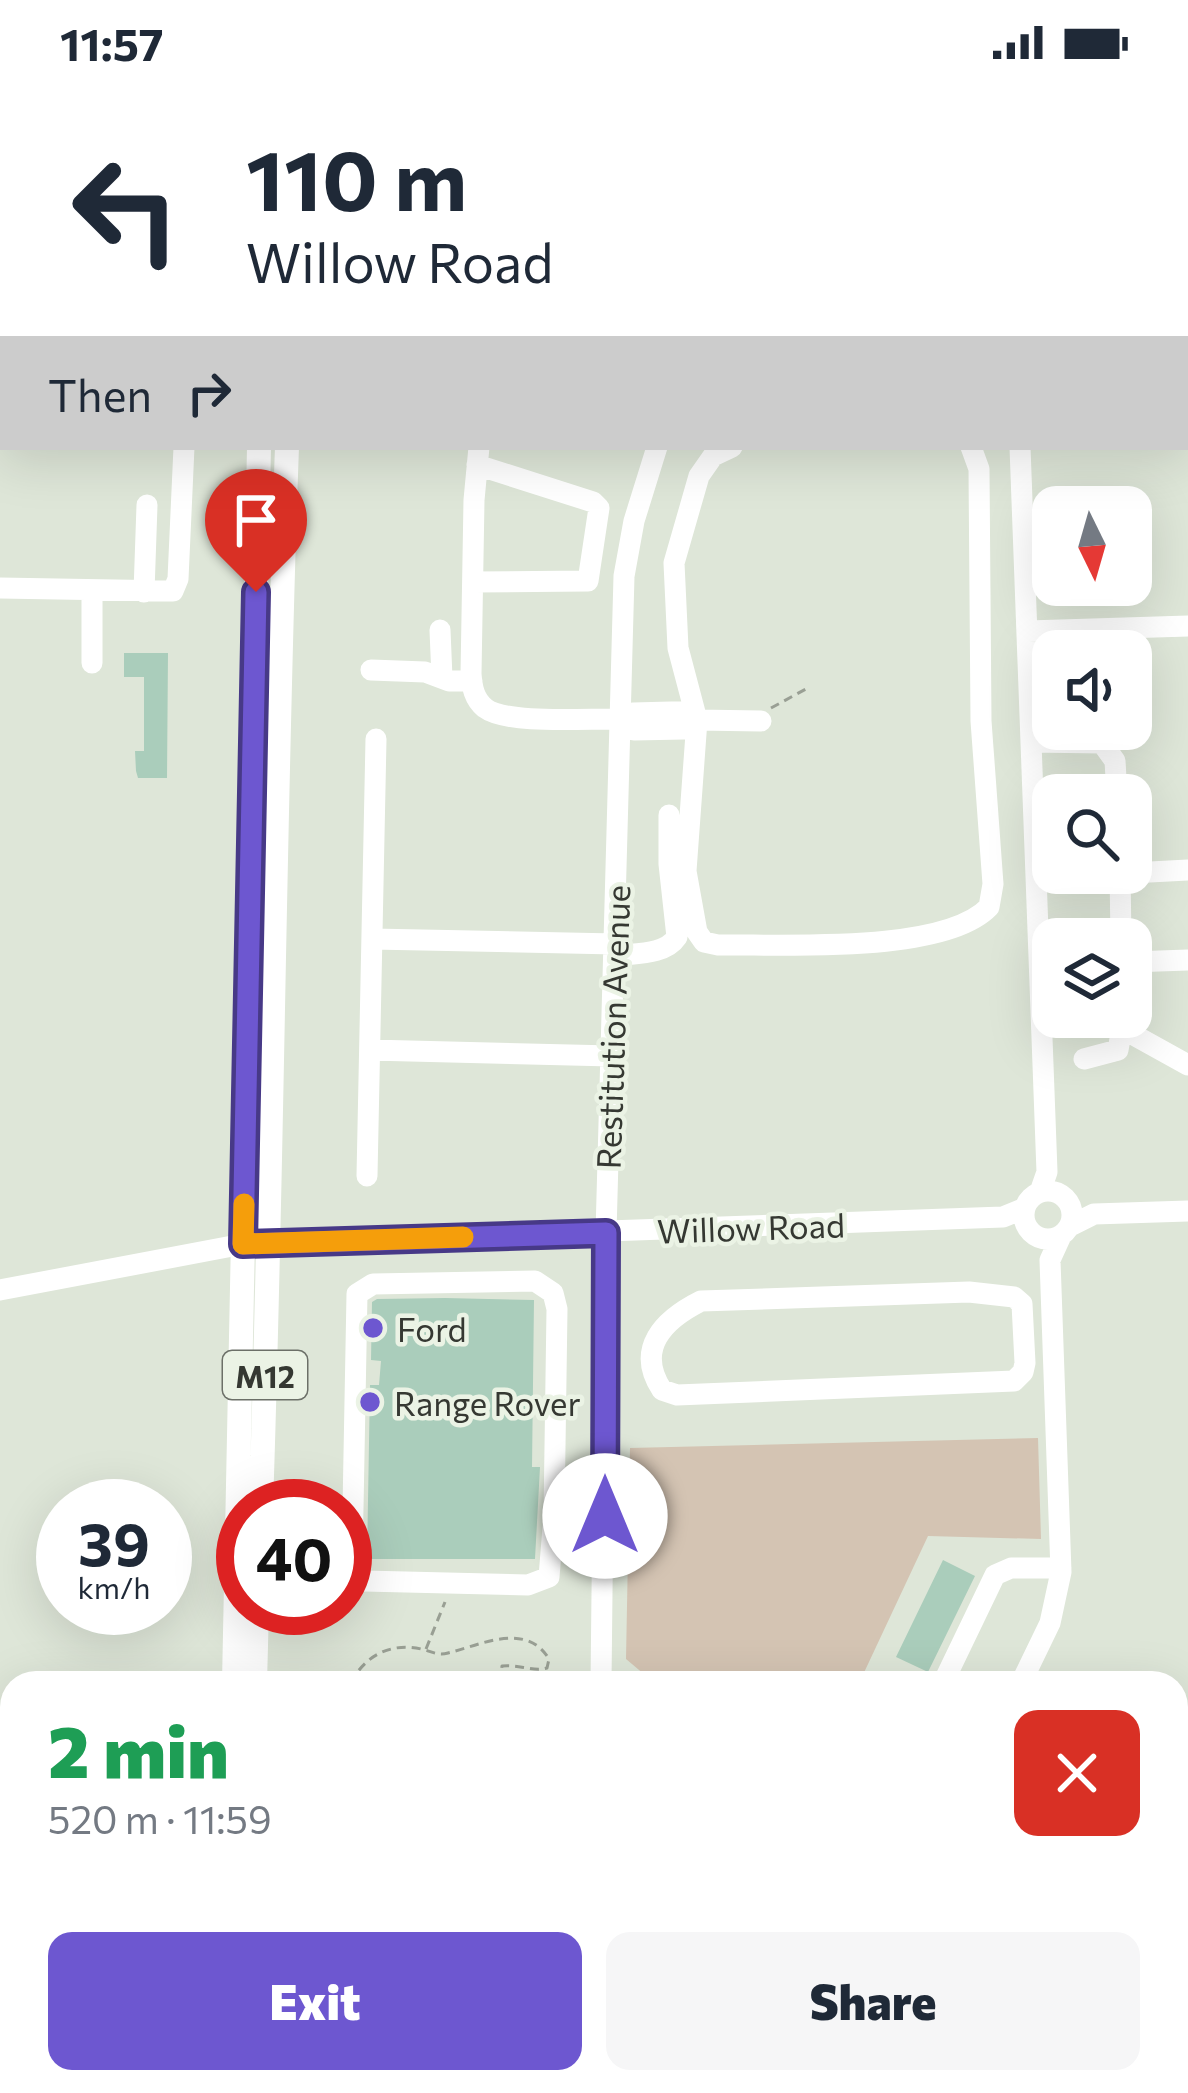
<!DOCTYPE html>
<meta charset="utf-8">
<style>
:root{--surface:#fff;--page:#f6f6f7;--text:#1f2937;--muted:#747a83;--accent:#6d57d0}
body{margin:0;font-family:Commissioner,sans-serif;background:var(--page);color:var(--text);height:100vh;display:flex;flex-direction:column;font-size:45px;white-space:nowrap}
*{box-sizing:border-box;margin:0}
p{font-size:39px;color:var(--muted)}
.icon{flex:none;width:66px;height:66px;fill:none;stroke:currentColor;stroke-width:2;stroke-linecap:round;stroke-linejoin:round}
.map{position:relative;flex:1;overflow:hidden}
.side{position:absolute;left:0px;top:1587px;width:1188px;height:423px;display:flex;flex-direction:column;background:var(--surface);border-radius:36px 36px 0 0;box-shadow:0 12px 48px #0002}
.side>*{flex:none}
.guide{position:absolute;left:0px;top:0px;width:1188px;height:366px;box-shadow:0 12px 48px #0002;background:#fff;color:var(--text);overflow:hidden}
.needle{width:78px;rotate:175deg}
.controls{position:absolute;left:1032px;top:402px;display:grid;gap:24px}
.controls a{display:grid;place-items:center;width:120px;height:120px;border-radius:24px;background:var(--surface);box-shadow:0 12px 48px #0002;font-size:60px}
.speed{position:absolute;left:36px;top:1395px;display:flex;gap:24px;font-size:60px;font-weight:700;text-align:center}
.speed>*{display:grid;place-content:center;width:156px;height:156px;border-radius:50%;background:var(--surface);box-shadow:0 12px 48px #0002;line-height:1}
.speed small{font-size:30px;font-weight:400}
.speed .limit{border:18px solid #d22;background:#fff;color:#111}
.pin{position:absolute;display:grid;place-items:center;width:102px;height:102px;color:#fff;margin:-123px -51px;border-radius:50% 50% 50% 0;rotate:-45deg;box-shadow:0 0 12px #0007}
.pin .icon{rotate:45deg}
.me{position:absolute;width:132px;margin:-66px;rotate:0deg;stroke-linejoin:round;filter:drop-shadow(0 0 9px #0008)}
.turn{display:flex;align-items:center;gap:42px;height:252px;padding:0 48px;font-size:54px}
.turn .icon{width:156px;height:156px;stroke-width:2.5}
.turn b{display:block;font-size:84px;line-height:102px}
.then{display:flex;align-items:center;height:114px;padding:0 48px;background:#0003;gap:24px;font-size:45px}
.round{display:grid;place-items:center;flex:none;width:126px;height:126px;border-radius:24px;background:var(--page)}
.headline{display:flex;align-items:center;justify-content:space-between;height:204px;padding:0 48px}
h1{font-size:72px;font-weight:800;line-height:90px;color:#1e9e55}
.action{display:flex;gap:24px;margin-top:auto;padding:24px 48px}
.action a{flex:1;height:138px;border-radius:24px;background:var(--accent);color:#fff;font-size:48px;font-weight:800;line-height:138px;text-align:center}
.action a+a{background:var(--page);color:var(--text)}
.status{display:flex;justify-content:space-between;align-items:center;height:84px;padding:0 60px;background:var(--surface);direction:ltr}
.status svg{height:33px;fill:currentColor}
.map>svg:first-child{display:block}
.green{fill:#d4c4b3}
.building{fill:#aacdbb}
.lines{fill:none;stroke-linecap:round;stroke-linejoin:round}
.path{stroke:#999f94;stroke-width:3;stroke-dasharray:9 6;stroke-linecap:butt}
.minor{stroke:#fff;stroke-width:21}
.major{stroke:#fff;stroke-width:24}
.route-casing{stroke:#473987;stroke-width:30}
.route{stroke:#6d57d0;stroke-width:21}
.slow{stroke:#f59e0b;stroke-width:21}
.poi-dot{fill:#6d57d0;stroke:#ebf3e5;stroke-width:4.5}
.labels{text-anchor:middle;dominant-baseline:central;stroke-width:9;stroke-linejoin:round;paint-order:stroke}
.shield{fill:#ebf3e5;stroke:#6c7068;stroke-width:3}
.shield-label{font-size:30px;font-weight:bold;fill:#353832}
.street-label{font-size:33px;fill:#353832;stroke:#ebf3e5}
.poi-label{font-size:33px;fill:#353832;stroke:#ebf3e5;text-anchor:start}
</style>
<div class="status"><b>11:57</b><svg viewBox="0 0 49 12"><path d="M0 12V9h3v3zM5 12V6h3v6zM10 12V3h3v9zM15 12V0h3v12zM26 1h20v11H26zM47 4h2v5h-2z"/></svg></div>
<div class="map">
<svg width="1188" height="2009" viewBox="0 0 1188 2009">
<rect width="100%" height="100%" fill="#dee6d8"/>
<path class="green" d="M1038 1354 1041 1455 928 1452 861 1595 645 1591 626 1575 630 1364Z"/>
<path class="building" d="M124 569H168L167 694H138L136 687 135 667H144V593H124Z
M445 1214 534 1216 532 1383H540L535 1475H367L370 1301H379L381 1277 371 1276 372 1218 377 1215Z
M943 1476 975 1492 928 1588 896 1573Z"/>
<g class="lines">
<path class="path" d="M192 3V0
M0 20 3 25
M0 74H3
M771 624 806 605
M426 1565 445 1518
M351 1599C364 1572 391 1558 421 1565 431 1567 437 1572 448 1569 481 1561 526 1537 549 1575L547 1584C533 1588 518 1580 502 1582L500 1599"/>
<path class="minor" d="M428 0V3
M537 0V3
M581 0V3
M664 0V3
M1004 0V3
M1185 49H1188
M0 162 3 161
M0 220H3
M479 363 474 416 471 590C472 603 474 615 485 624 507 641 590 634 620 635L633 629 671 628H686L697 636 761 637
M732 363 713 372 699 392 674 479 678 564 697 636 686 787 697 848 704 858 718 861C783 860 944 870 989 823L993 800 981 637 979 385 971 363
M1020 363 1047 1088 1040 1108
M473 498 588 497 599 424 593 418 477 381
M0 504 173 507 178 495 184 363
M144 508 147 421
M440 546 442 594
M1028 547 1188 542
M92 579V507
M371 586 425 588 449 597H472
M620 635 634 646 684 645 697 636
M1032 658 1102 659 1115 677 1117 711
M1120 789 1121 855
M1131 789 1188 786
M372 855 616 860
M615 872C636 869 665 871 677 853L669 780V731
M1131 878 1188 876
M1123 945 1188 981
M370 966 612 972
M1084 975 1118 966 1123 938
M367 1092 376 655
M1024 1131a24 24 0 1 1 48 0a24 24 0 1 1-48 0Z
M1070 1142 1094 1130 1188 1127
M535 1197 553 1209 557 1225 554 1431 549 1493 528 1501 364 1497 355 1489 352 1478 357 1210 373 1200Z
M0 1206 243 1160 1003 1133 1025 1124
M969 1208 1014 1213 1022 1220 1025 1279 1023 1288 1014 1297 677 1311 662 1306C635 1265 663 1236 701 1217Z
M601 1599 606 1149 624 492 634 437 657 363
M943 1599 995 1491 1011 1484H1061
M1021 1599 1050 1539 1061 1488 1050 1176 1061 1152
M1176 1783 1188 1782
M1176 1941 1188 1940
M844 1998V2009
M592 2009V1998
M644 2009 813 1999
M1025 2009 1031 1998"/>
<path class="major" d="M267 3V0
M295 3V0
M261 1422C273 1069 274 716 287 363
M234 1599 259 363
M255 1599 257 1524
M228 2009V1998
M247 2009V1998"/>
</g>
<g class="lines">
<g class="route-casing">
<path id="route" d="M256 508 243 1160 606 1149 605 1432"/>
</g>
<use href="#route" class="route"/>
<path class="slow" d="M244 1120 243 1160 463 1153"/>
</g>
<g class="poi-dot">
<circle cx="373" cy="1244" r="12"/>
<circle cx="370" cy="1318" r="12"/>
</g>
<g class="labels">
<rect class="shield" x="223" y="1267" width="84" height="48" rx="9"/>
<g class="shield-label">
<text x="265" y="1291">M12</text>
</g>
<g class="street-label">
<text transform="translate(612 943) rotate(-88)">Restitution Avenue</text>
<text transform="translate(751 1143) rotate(-2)">Willow Road</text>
</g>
<g class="poi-label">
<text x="397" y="1244">Ford</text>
<text x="394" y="1318">Range Rover</text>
</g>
</g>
</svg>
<div class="controls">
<a><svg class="needle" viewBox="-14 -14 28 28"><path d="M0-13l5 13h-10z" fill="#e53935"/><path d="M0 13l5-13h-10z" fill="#747a83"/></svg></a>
<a><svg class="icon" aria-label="sound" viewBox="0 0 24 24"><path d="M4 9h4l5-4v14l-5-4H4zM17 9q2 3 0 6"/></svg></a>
<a><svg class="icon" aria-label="search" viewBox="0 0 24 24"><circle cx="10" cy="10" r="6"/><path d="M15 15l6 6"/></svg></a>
<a><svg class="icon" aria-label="layers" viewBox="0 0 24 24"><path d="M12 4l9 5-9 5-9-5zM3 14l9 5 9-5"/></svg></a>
</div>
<div class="speed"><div>39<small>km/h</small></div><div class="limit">40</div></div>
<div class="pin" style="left:256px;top:508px;background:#d93025"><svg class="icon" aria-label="arrive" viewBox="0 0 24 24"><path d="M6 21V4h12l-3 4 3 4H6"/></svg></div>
<svg class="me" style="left:605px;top:1432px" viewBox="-20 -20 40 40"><circle r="19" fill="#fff"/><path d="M0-13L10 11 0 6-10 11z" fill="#6d57d0"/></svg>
<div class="guide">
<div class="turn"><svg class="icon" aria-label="left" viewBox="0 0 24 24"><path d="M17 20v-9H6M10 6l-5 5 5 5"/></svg><div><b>110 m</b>Willow Road</div></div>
<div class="then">Then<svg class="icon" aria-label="right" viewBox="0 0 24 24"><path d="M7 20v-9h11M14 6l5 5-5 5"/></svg></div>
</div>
<section class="side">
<div class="headline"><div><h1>2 min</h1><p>520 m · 11:59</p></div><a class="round" style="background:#d93025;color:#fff"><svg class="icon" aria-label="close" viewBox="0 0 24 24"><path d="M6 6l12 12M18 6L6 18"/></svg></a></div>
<div class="action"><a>Exit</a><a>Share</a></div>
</section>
</div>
